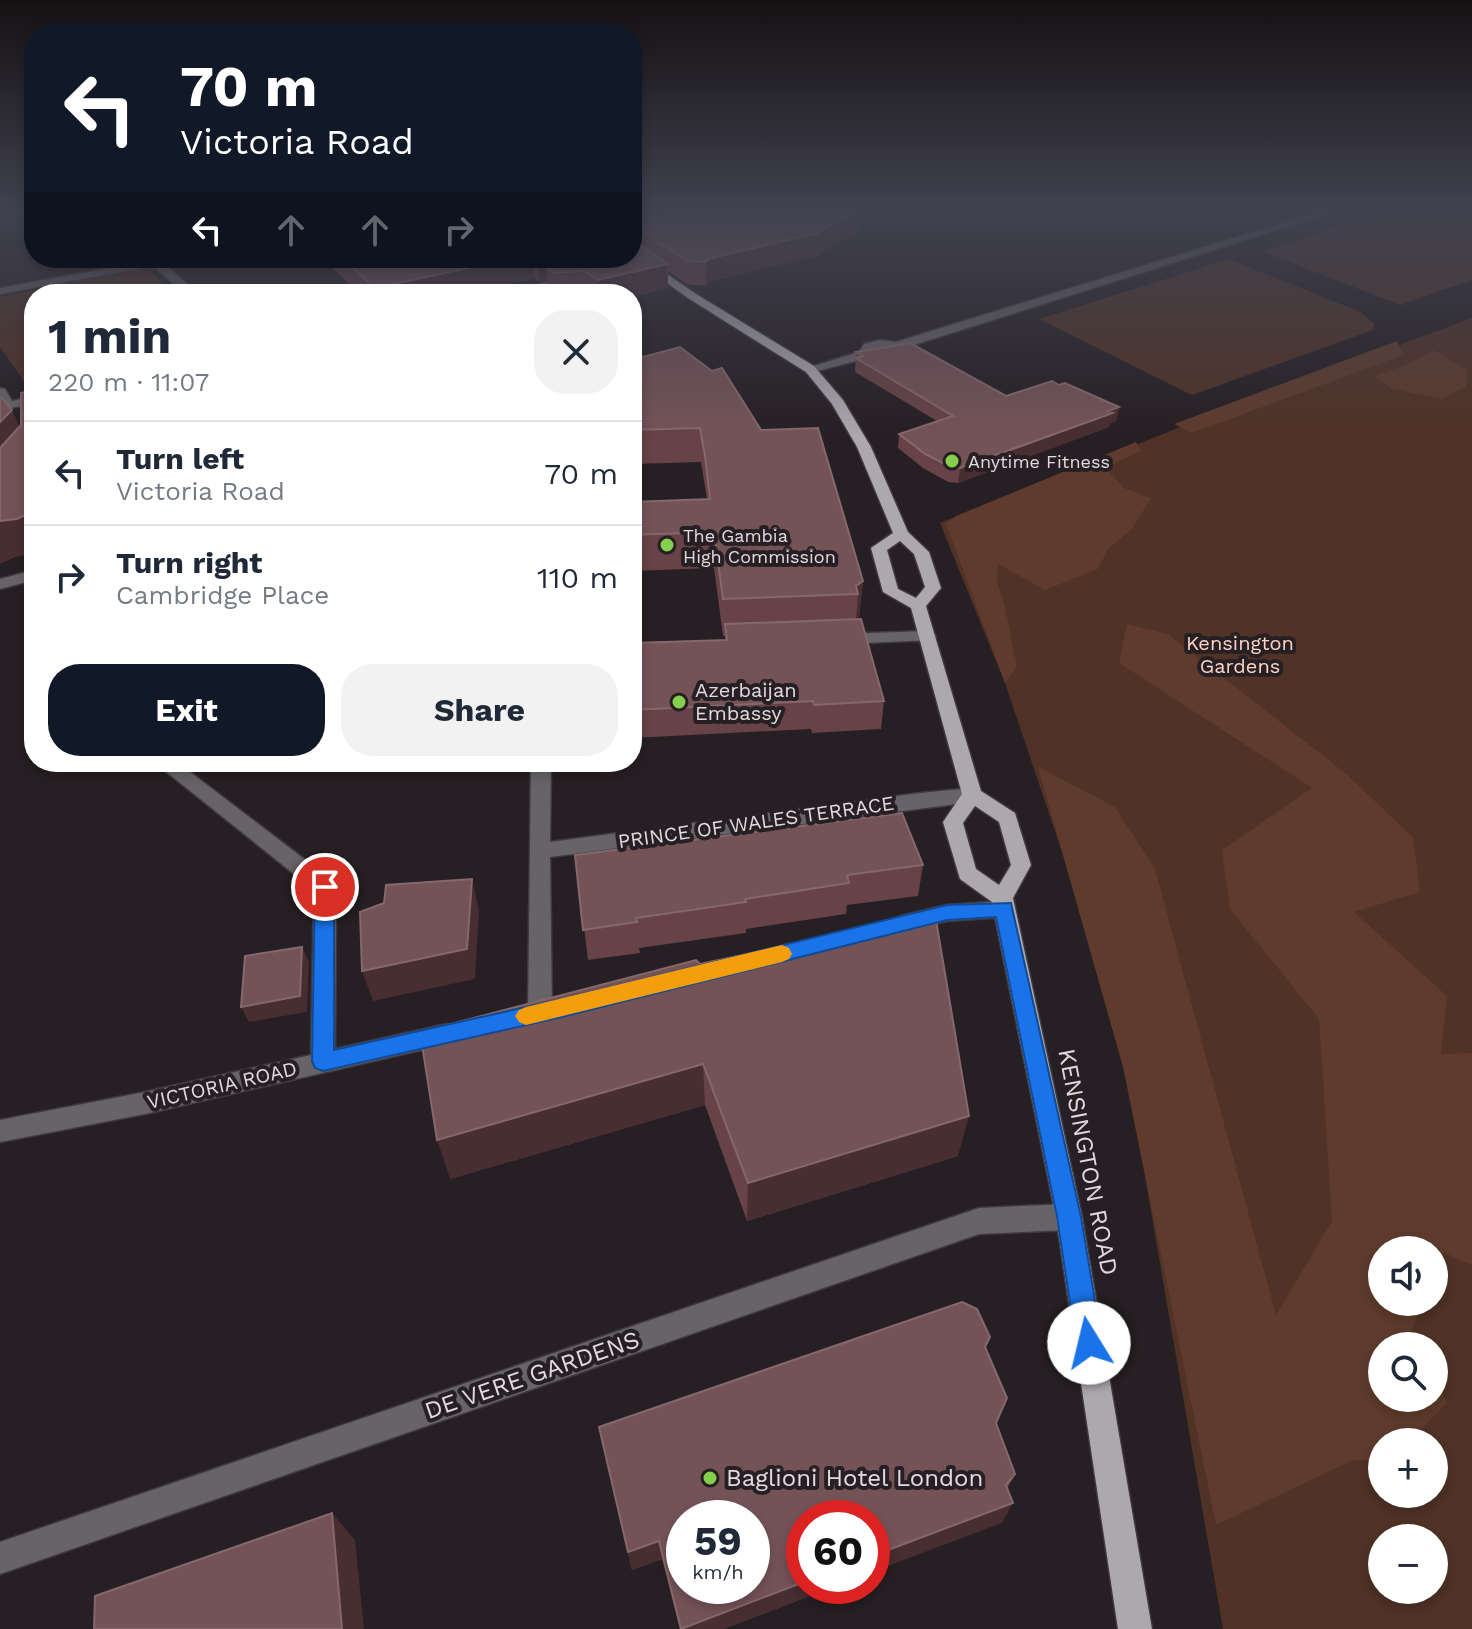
<!DOCTYPE html>
<meta charset="utf-8">
<style>
:root{--surface:#fff;--page:#f2f2f3;--text:#1f2937;--muted:#747a83;--line:#e0e1e3;--accent:#111827}
body{margin:0;font-family:"Work Sans",sans-serif;background:var(--page);color:var(--text);height:100vh;display:flex;flex-direction:column;font-size:30px;white-space:nowrap}
*{box-sizing:border-box;margin:0}
p{font-size:26px;color:var(--muted)}
.icon{flex:none;width:44px;height:44px;fill:none;stroke:currentColor;stroke-width:2;stroke-linecap:round;stroke-linejoin:round}
.map{position:relative;flex:1;overflow:hidden}
.panel{position:absolute;left:24px;top:284px;width:618px;height:488px;display:flex;flex-direction:column;background:var(--surface);border-radius:32px;box-shadow:0 4px 12px #0003}
.panel>*{flex:none}
.top-card{position:absolute;left:24px;top:24px;width:618px;height:244px;border-radius:32px;box-shadow:0 4px 12px #0003;background:#111827;color:#fff;overflow:hidden}
.buttons{position:absolute;left:1368px;top:1236px;display:grid;gap:16px}
.buttons a{display:grid;place-items:center;width:80px;height:80px;border-radius:50%;background:var(--surface);box-shadow:0 4px 12px #0003;font-size:40px}
.speed{position:absolute;left:666px;top:1500px;display:flex;gap:16px;font-size:40px;font-weight:700;text-align:center}
.speed>*{display:grid;place-content:center;width:104px;height:104px;border-radius:50%;background:var(--surface);box-shadow:0 4px 12px #0003;line-height:1}
.speed small{font-size:20px;font-weight:400}
.speed .limit{border:12px solid #d22;background:#fff;color:#111}
.pin{position:absolute;display:grid;place-items:center;width:68px;height:68px;color:#fff;margin:-34px;border:4px solid #fff;border-radius:50%;box-shadow:0 2px 8px #0007}
.me{position:absolute;width:88px;margin:-44px;rotate:351deg;stroke-linejoin:round;filter:drop-shadow(0 0 6px #0008)}
.turn{display:flex;align-items:center;gap:28px;height:168px;padding:0 24px;font-size:36px}
.turn .icon{width:104px;height:104px;stroke-width:2.5}
.turn b{display:block;font-size:56px;line-height:68px}
.lanes{display:flex;align-items:center;height:76px;padding:0 24px;background:#0003;justify-content:center;gap:40px;direction:ltr}
.lanes .off{opacity:.35}
.round{display:grid;place-items:center;flex:none;width:84px;height:84px;border-radius:32px;background:var(--page)}
.headline{display:flex;align-items:center;justify-content:space-between;height:136px;padding:0 24px}
h1{font-size:48px;font-weight:700;line-height:60px}
.cta{display:flex;gap:16px;margin-top:auto;padding:16px 24px}
.cta a{flex:1;height:92px;border-radius:32px;background:var(--accent);color:#fff;font-size:32px;font-weight:700;line-height:92px;text-align:center}
.cta a+a{background:var(--page);color:var(--text)}
ul{padding:0;list-style:none}
li{display:flex;align-items:center;gap:24px;height:104px;padding:0 24px;border-top:2px solid var(--line)}
li div{flex:1}
li b{display:block;font-size:30px}
li em{font-style:normal}
.map>svg:first-child{display:block}
.green{fill:#503226;fill-rule:evenodd}
.forest{fill:#5e3b2c}
.lines{fill:none;stroke-linecap:round;stroke-linejoin:round}
.minor-casing{stroke:#40393d;stroke-width:3}
.major-casing{stroke:#40393d;stroke-width:3}
.minor{fill:#666467;fill-rule:evenodd}
.major{fill:#aca8ae;fill-rule:evenodd}
.wall{fill:#674246}
.shaded-wall{fill:#482d31}
.building{fill:#745357;stroke:#85686c;stroke-width:2;fill-rule:evenodd}
.route{fill:#1a73e8;stroke:#114b97;stroke-width:2}
.slow{fill:#f59e0b}
.poi-dot{fill:#85cf4c;stroke:#261f23;stroke-width:3}
.labels{text-anchor:middle;dominant-baseline:central;stroke-width:8;stroke-linejoin:round;paint-order:stroke}
.far-poi-label{font-size:18px;fill:#e0dbde;stroke:#261f23;text-anchor:start}
.park-label{font-size:20px;fill:#fcd4c3;stroke:#261f23}
.poi-label{font-size:20px;fill:#e0dbde;stroke:#261f23;text-anchor:start}
.street-label{font-size:20px;fill:#e0dbde;stroke:#261f23}
.near-street-label{font-size:24px;fill:#e0dbde;stroke:#261f23}
.near-poi-label{font-size:24px;fill:#e0dbde;stroke:#261f23;text-anchor:start}
</style>
<div class="map">
<svg width="1472" height="1629" viewBox="0 0 1472 1629">
<rect width="100%" height="100%" fill="#261f23"/>
<path class="green" d="M1390 210H1472V280L1400 305 1262 251Z
M1229 259 1360 312 1374 323 1373 330 1192 395 1039 319Z
M137 269 150 271 174 294H34V390H30L0 347V297Z
M1472 318V1629H1223L1127 1072 1088 929 1005 683 940 523 1203 418ZM1382 1250H1434V1302H1382ZM1382 1346H1434V1398H1382ZM1382 1442H1434V1494H1382ZM1382 1538H1434V1590H1382Z"/>
<path class="forest" d="M1397 341 1404 355 1192 433 1174 424Z
M1433 350 1468 370 1466 386 1442 399 1392 389 1374 376 1406 365Z
M1136 442 1141 451 1106 468 1124 488 1151 498 1132 529 1108 549 1098 569 1045 590 998 564 997 582 1004 602 1017 667 1005 683 946 524 956 516Z
M1127 624 1168 634 1344 772 1413 837 1420 892 1354 912 1447 996 1441 1054 1472 1053V1265L1444 1253 1434 1276V1250H1382V1302H1423L1412 1330 1420 1346H1382V1398H1434V1376L1447 1403 1408 1442H1382V1459L1351 1461 1216 1525 1123 1067 1038 767 1115 807 1155 869 1276 1315 1332 1221 1319 1019 1230 909 1222 850 1312 788 1119 663Z"/>
<g class="lines">
<g class="minor-casing">
<path id="minor" d="M1324 210H1340L901 349H872L871 352 880 356 878 359H863L810 373 804 369 859 352 864 344 880 340 896 342Z
M148 261 164 264 198 294H185L157 269 148 267 0 294V288Z
M574 275 578 276V280L519 294H498Z
M0 388 5 389 12 401 34 396V404L4 409 0 402Z
M34 570V580L0 589V579Z
M928 631 936 636 934 640 840 644 831 639 840 634Z
M154 762H177L333 881 336 887 335 1049 447 1024 455 1027 459 1034 455 1041 447 1044 145 1114 0 1142V1120L145 1092 311 1055 314 890Z
M531 762H551L550 842 920 793 972 788 982 795 972 802 550 857 552 1013 548 1020 540 1023 532 1020 528 1013Z
M1004 901 1012 903 1015 909 1012 915 1004 917 947 921 909 930 901 928 898 922 901 916 947 905Z
M1069 1204 1079 1208 1082 1217 1079 1226 1069 1230 979 1234 0 1574V1542L979 1208Z"/>
</g>
<g class="major-casing">
<path id="major" d="M632 250 696 294 814 366 843 400 871 447 908 532 929 552 941 588 926 606 981 791 1015 813 1031 865 1013 898 1082 1217 1152 1629H1118L1056 1217 992 902 960 879 943 822 962 794 911 608 883 592 871 548 893 533 857 447 832 404 806 372 688 298 632 258ZM900 541 914 554 925 587 916 598 898 589 887 550ZM975 806 999 822 1011 865 999 885 976 869 963 823Z"/>
</g>
<use href="#minor" class="minor"/>
<use href="#major" class="major"/>
</g>
<path class="wall" d="M632 222 861 229 816 256 708 282 706 286 687 284 668 271V288L632 297V294H552L549 290 547 279 539 281 535 278 461 294H360L322 258H632Z
M632 349 643 357 761 430 863 581 859 617 857 619 884 701 881 729 812 733 811 729 632 738V643L725 640V636H723L714 568 632 571V502L707 499 701 462 632 464Z
M856 352 1006 396 1059 385 1119 407 1116 421 1110 423 1109 427 958 483 948 482 923 468 898 448 899 434 937 421 855 372Z
M575 855 923 865 918 896 847 905 846 914 746 929V933L639 948 640 953 588 960Z
M700 964 958 1156 747 1221 705 1105 450 1179Z
M986 1348 996 1423 1015 1474 1007 1489 1002 1523 804 1586H836L723 1629H680L662 1559 632 1570 599 1427Z"/>
<path class="shaded-wall" d="M857 210H863L861 229 816 256 708 282 706 286V262L708 259Z
M515 258H533L535 278 461 294H376L375 288Z
M536 258H630L546 266 547 279 539 281Z
M667 264 668 288 632 297V294H599L598 280Z
M1119 407 1116 421 1110 423 1109 427 958 483 960 468Z
M12 410 27 443 0 474V422Z
M34 511V554L15 557 0 564V521Z
M863 581 859 617 856 620 858 594 856 586Z
M472 879 479 910 475 979 373 1001 362 971Z
M302 947 309 962 307 1012 249 1022 241 1007Z
M703 1064 705 1105 450 1179 437 1140Z
M969 1116 958 1156 747 1221 748 1183Z
M1013 1503 1002 1523 872 1572V1556Z
M332 1513 355 1540 364 1629H342Z
M659 1541 662 1559 632 1570 628 1552Z
M804 1582V1586H836L723 1629H681Z"/>
<path class="building" d="M691 210H857L817 233 708 259 706 262 687 261 632 226V222Z
M641 245 667 264 598 280 584 271 553 273 546 266 583 258H632V247Z
M342 258H515L375 288Z
M910 343 1006 396 1052 381 1059 385 1065 383 1119 407 1108 411 1113 413 960 468 951 467 925 454 899 434 953 416 856 358 863 356 856 352Z
M680 347 712 371 722 368 761 430 818 428 863 581 856 586 858 594 723 599 714 532 632 535V502L710 499 705 456 700 428 632 430V349L643 357Z
M34 390V511L17 519 0 521V448L21 425V393Z
M0 398H2L12 410 0 422Z
M861 619 884 701 814 705 813 701 632 710V643L727 640 725 624Z
M902 813 923 865 847 875 849 883 745 899 746 902 636 918 637 922 583 930 575 855Z
M472 879 467 949 362 971 360 912 384 903 386 885Z
M935 914 969 1116 748 1183 703 1064 437 1140 420 1032 696 960 700 964Z
M302 947 300 996 241 1007 245 956Z
M962 1302 977 1309 990 1337 985 1347 1007 1398 996 1423 1015 1474 1006 1485 1013 1503 872 1556V1518H804V1582L681 1629 659 1541 628 1552 599 1427ZM684 1518H752V1586H684Z
M332 1513 342 1629H94L95 1596Z"/>
<linearGradient id="sky" x2="0" y2="1"><stop stop-color="#151113"/><stop offset="0.48" stop-color="#414250"/><stop offset="1" stop-color="#414250" stop-opacity="0"/></linearGradient>
<rect width="1472" height="438" fill="url(#sky)"/>
<path class="route" d="M325 880 332 882 334 887V1050L562 999 947 905 1011 903 1081 1217 1102 1343 1099 1353 1089 1356 1080 1353 1076 1343 1057 1217 996 917 947 920 562 1017 323 1071 315 1068 312 1061 315 887 318 882Z"/>
<path class="slow" d="M782 945 789 948 792 954 789 959 782 962 526 1025 519 1022 515 1016 519 1010 526 1007Z"/>
<g class="poi-dot">
<circle cx="952" cy="461" r="8"/>
<circle cx="667" cy="545" r="8"/>
<circle cx="679" cy="702" r="8"/>
<circle cx="710" cy="1478" r="8"/>
</g>
<g class="labels">
<g class="far-poi-label">
<text x="968" y="461">Anytime Fitness</text>
<text x="683" y="535">The Gambia<tspan x="683" dy="21">High Commission</tspan></text>
</g>
<g class="park-label">
<text x="1240" y="643">Kensington<tspan x="1240" dy="23">Gardens</tspan></text>
</g>
<g class="poi-label">
<text x="695" y="690">Azerbaijan<tspan x="695" dy="23">Embassy</tspan></text>
</g>
<g class="street-label">
<text transform="translate(756 822) rotate(-8)">PRINCE OF WALES TERRACE</text>
<text transform="translate(222 1085) rotate(-13)">VICTORIA ROAD</text>
</g>
<g class="near-street-label">
<text transform="translate(1088 1162) rotate(79)">KENSINGTON ROAD</text>
<text transform="translate(532 1375) rotate(-19)">DE VERE GARDENS</text>
</g>
<g class="near-poi-label">
<text x="726" y="1478">Baglioni Hotel London</text>
</g>
</g>
</svg>
<div class="buttons">
<a><svg class="icon" aria-label="sound" viewBox="0 0 24 24"><path d="M4 9h4l5-4v14l-5-4H4zM17 9q2 3 0 6"/></svg></a>
<a><svg class="icon" aria-label="search" viewBox="0 0 24 24"><circle cx="10" cy="10" r="6"/><path d="M15 15l6 6"/></svg></a>
<a>+</a>
<a>−</a>
</div>
<div class="speed"><div>59<small>km/h</small></div><div class="limit">60</div></div>
<div class="pin" style="left:325px;top:887px;background:#d93025"><svg class="icon" aria-label="arrive" viewBox="0 0 24 24"><path d="M6 21V4h12l-3 4 3 4H6"/></svg></div>
<svg class="me" style="left:1089px;top:1343px" viewBox="-20 -20 40 40"><circle r="19" fill="#fff"/><path d="M0-13L10 11 0 6-10 11z" fill="#1a73e8"/></svg>
<div class="top-card">
<div class="turn"><svg class="icon" aria-label="left" viewBox="0 0 24 24"><path d="M17 20v-9H6M10 6l-5 5 5 5"/></svg><div><b>70 m</b>Victoria Road</div></div>
<div class="lanes"><svg class="icon" aria-label="left" viewBox="0 0 24 24"><path d="M17 20v-9H6M10 6l-5 5 5 5"/></svg><svg class="icon off" aria-label="ahead" viewBox="0 0 24 24"><path d="M12 20V5M6 11l6-6 6 6"/></svg><svg class="icon off" aria-label="ahead" viewBox="0 0 24 24"><path d="M12 20V5M6 11l6-6 6 6"/></svg><svg class="icon off" aria-label="right" viewBox="0 0 24 24"><path d="M7 20v-9h11M14 6l5 5-5 5"/></svg></div>
</div>
<section class="panel">
<div class="headline"><div><h1>1 min</h1><p>220 m · 11:07</p></div><a class="round"><svg class="icon" aria-label="close" viewBox="0 0 24 24"><path d="M6 6l12 12M18 6L6 18"/></svg></a></div>
<ul>
<li><svg class="icon" aria-label="left" viewBox="0 0 24 24"><path d="M17 20v-9H6M10 6l-5 5 5 5"/></svg><div><b>Turn left</b><p>Victoria Road</p></div><em>70 m</em></li>
<li><svg class="icon" aria-label="right" viewBox="0 0 24 24"><path d="M7 20v-9h11M14 6l5 5-5 5"/></svg><div><b>Turn right</b><p>Cambridge Place</p></div><em>110 m</em></li>
</ul>
<div class="cta"><a>Exit</a><a>Share</a></div>
</section>
</div>
